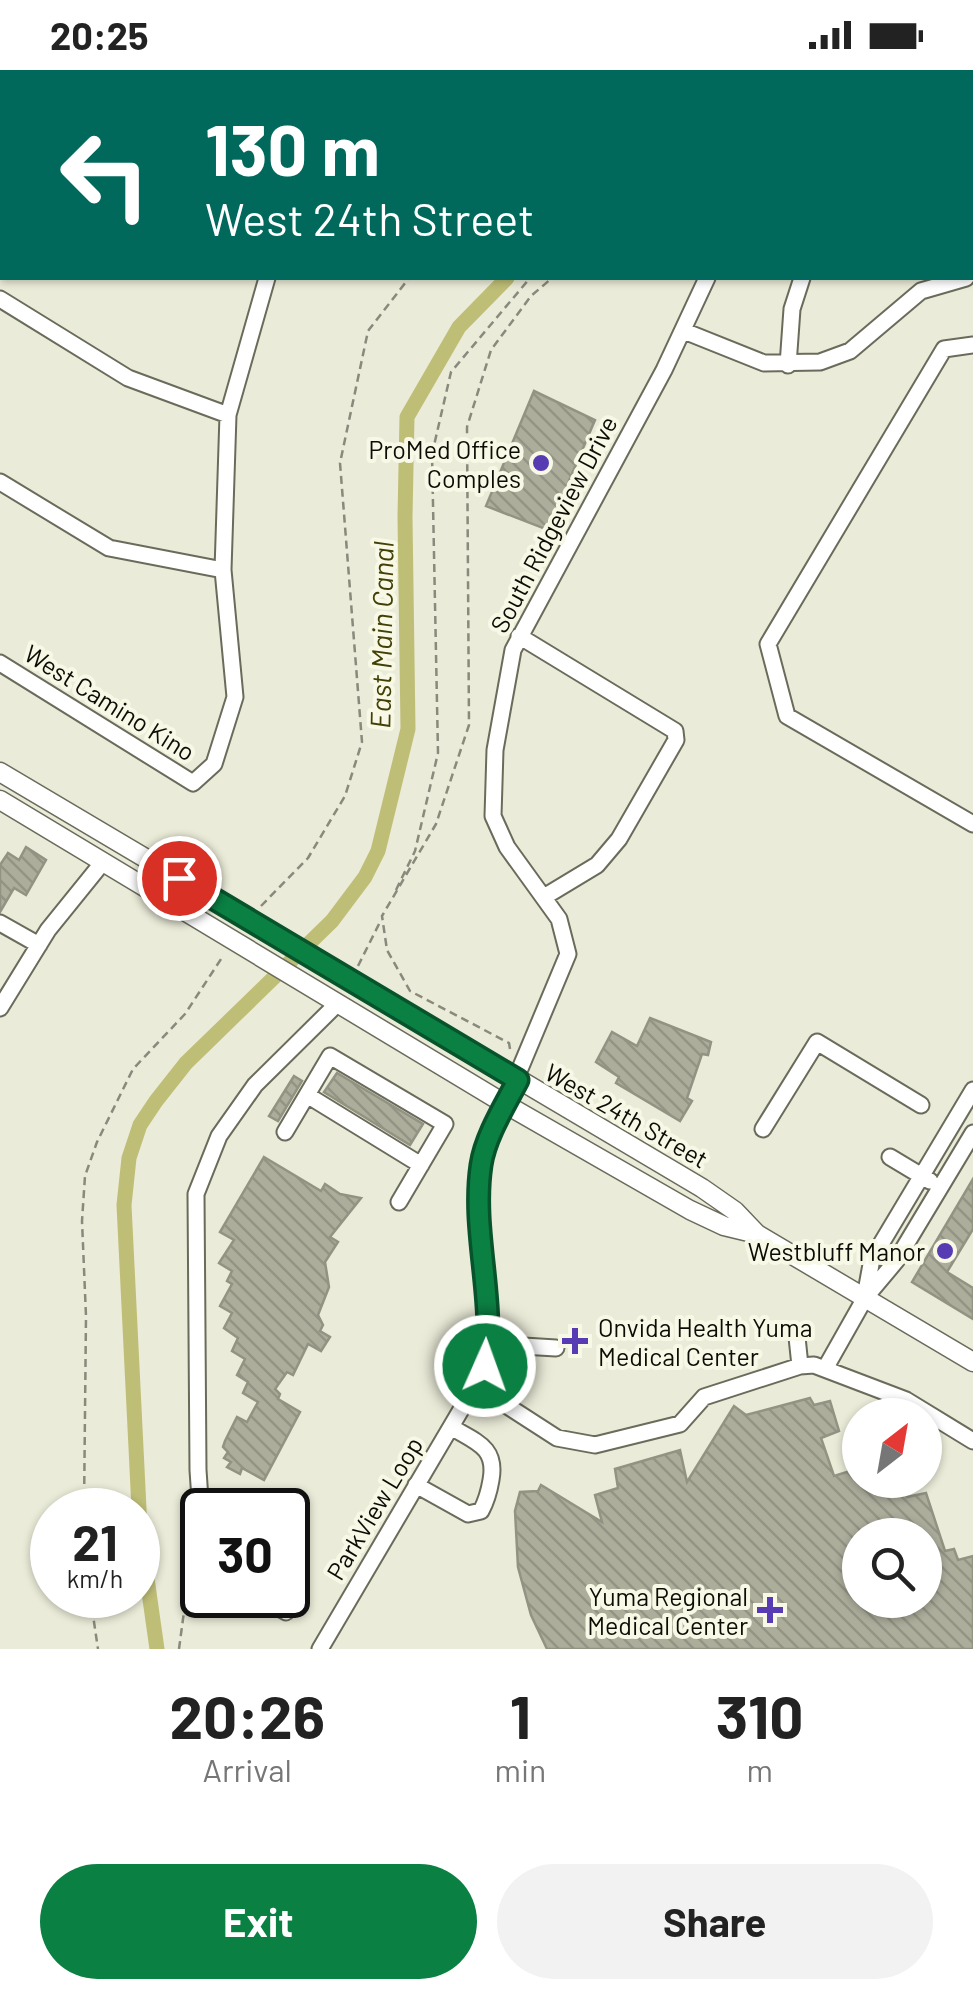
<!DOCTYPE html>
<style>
:root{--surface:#fff;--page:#f2f2f2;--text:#222;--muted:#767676;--accent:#0b8043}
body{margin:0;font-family:Barlow,sans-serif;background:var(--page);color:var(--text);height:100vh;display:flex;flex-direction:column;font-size:38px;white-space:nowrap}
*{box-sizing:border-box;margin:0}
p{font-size:32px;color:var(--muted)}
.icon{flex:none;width:55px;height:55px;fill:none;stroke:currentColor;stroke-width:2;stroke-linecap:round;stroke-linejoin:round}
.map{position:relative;height:1579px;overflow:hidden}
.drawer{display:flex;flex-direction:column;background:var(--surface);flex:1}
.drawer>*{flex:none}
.top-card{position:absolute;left:0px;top:0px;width:975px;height:210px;box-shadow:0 2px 8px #0004;background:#00695c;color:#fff;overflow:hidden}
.needle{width:65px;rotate:31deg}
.controls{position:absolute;left:842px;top:1328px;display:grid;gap:20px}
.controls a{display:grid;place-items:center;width:100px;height:100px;border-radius:50%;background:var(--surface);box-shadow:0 2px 8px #0004;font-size:50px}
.speed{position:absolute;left:30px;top:1418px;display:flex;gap:20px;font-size:50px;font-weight:700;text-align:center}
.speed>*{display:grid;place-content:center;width:130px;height:130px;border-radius:50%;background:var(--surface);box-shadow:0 2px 8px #0004;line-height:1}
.speed small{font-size:25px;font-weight:400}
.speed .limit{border:5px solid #111;border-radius:15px;background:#fff;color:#111}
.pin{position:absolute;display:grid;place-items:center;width:85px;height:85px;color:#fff;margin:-42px;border:5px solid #fff;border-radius:50%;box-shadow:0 2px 10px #0007}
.me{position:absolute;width:110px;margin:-55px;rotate:2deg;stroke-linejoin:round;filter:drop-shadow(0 0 8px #0008)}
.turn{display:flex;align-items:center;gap:35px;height:210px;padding:0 40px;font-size:45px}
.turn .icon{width:130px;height:130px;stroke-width:2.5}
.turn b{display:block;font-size:70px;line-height:85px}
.eta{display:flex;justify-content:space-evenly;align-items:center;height:170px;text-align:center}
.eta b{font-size:60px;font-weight:700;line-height:70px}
.primary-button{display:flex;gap:20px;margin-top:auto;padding:20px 40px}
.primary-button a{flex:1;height:115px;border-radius:60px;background:var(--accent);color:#fff;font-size:40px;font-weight:700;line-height:115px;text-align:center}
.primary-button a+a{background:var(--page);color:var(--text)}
.status{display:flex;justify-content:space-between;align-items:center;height:70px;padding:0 50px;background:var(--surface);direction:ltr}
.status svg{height:28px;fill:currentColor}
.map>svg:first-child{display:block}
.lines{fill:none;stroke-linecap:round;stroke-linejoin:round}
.canal{stroke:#bfbe77;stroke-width:15}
.building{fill:url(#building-back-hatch);stroke:#929382;stroke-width:2.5;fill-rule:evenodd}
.minor-casing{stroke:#6b6b5b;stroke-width:19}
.major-casing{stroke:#6b6b5b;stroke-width:21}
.path{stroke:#89897c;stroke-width:2.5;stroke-dasharray:8 5;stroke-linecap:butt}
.minor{stroke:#fff;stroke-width:15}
.major{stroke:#fff;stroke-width:18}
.route-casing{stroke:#07532c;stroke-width:25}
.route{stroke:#0b8043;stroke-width:18}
.poi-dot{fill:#563bb3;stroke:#f8f8e6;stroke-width:4}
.labels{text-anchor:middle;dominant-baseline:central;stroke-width:8;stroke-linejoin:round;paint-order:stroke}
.poi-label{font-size:25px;fill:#0c0c06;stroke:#f8f8e6;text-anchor:end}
.street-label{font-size:25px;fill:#0c0c06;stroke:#f8f8e6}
.water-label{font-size:28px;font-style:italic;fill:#424006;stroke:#f8f8e6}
</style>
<div class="status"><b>20:25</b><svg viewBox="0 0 49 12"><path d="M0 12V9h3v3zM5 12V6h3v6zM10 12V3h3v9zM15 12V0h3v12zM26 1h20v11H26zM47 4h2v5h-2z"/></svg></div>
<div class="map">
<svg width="973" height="1579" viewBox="0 0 973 1579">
<defs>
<pattern id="building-back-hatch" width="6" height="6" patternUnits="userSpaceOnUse" patternTransform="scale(2.5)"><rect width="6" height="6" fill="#adad9c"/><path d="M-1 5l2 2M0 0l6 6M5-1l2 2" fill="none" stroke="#949485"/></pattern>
</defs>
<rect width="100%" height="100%" fill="#ebebd9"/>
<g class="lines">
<path class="canal" d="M620 2 621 0
M157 1579 140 1459 124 1135 129 1088 140 1055 156 1031 186 993 332 851 365 807 378 781 408 659 405 447 407 347 459 257 507 208"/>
</g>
<path class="building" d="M534 321 595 350 548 460 486 436Z
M26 777 46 790 26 825 14 818 0 842V795L8 783 19 790Z
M650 948 711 972 708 985 702 984 687 1028 692 1031 680 1051 616 1013 619 1007 596 992 612 962 637 976Z
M337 1003 423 1054 410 1075 324 1022Z
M294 1006 302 1011 278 1051 269 1046Z
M264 1087 321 1121 325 1114 340 1124 361 1128 330 1167 338 1172 325 1192 329 1217 318 1245 323 1255 320 1261 330 1267 321 1281 308 1274 293 1305 287 1302 275 1319 280 1324 278 1329 300 1342 264 1410 242 1398 240 1404 227 1397 231 1392 224 1388 228 1382 223 1377 225 1371 237 1347 247 1352 258 1332 243 1323 248 1312 237 1305 245 1289 232 1281 238 1268 224 1258 232 1243 220 1236 232 1214 227 1211 232 1201 219 1193 234 1170 220 1162Z
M973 1109V1159L947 1202 973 1218V1249L912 1212Z
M810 1328 814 1335 830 1331 839 1361 821 1368 834 1406 860 1398V1410H882L883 1413 902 1410 907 1427 926 1423 945 1481 954 1479 958 1490 973 1486V1579H547L531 1545 518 1497 515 1441 520 1422 538 1421 541 1415 602 1452 595 1425 618 1418 615 1399 680 1380 687 1412 734 1336 746 1345ZM860 1465H925V1530H860Z"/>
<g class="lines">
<g class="minor-casing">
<path id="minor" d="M217 0 221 2
M61 2 63 0
M417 2 419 0
M796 2 797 0
M892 2 893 0
M972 5 973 4
M0 101 2 97
M0 229 128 308 228 345
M684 261 764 293 820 292 850 281 921 221 966 208
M973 275 944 279 768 574 787 646 973 754
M788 295 792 239 802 208
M0 412 109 478 223 500
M519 566 675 661 676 670 619 769 597 795 544 827
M0 593 193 713 214 694 235 627 223 500 228 345 267 208
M0 853 39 875
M0 938 48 860 103 792
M307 1025 421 1095
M763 1059 817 972 921 1035
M285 1062 330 986 445 1054 399 1132
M890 1087 930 1111
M865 1227 872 1189 973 1020
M797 1267 800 1296
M489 1274 556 1278
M826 1297 865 1228 896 1191 973 1063
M481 1319 557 1368 595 1375 680 1354 704 1327 800 1296 814 1295 906 1330 973 1371
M416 1415 468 1444 481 1441C487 1430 489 1422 491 1410 497 1377 476 1372 451 1357
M202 1459 198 1400 196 1124 219 1066 255 1015 338 933
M255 1525 286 1542
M320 1579 462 1338 481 1319 489 1274 478 1158 481 1092 568 884 559 849 507 777 493 746 495 680 513 580 664 300 707 208"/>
</g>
<g class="major-casing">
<path id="major" d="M0 702 702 1118 735 1141 757 1164
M0 730 505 1034 690 1140 724 1156 757 1164 973 1292"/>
</g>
<path class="path" d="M564 2 565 0
M664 2 665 0
M681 2 682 0
M396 820 415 781 438 683 432 384 451 302 530 208
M261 836 308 788 345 726 362 672 340 393 368 261 409 208
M358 896 381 850
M510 979 509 973 410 921 387 880 382 846 436 754 469 655 467 357 491 280 531 226 552 208
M84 1440 86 1246 82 1151 85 1106 97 1072 133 999 185 944 223 886
M90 1525 98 1579
M179 1579 193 1474"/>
<use href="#minor" class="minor"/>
<use href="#major" class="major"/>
</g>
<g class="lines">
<g class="route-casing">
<path id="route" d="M179 808 518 1010C505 1035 485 1067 481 1095 471 1162 496 1230 485 1296"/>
</g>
<use href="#route" class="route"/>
</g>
<g class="poi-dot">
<circle cx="541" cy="393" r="10"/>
<circle cx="945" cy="1181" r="10"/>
<path d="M570 1256h10v10h10v10h-10v10h-10v-10h-10v-10h10z"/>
<path d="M765 1525h10v10h10v10h-10v10h-10v-10h-10v-10h10z"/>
</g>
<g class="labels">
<g class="poi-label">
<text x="521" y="379">ProMed Office<tspan x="521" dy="29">Comples</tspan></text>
<text x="925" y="1181">Westbluff Manor</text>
<text x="598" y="1257" text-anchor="start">Onvida Health Yuma<tspan x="598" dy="29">Medical Center</tspan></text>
<text x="748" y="1526">Yuma Regional<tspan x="748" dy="29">Medical Center</tspan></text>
</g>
<g class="street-label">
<text transform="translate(553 454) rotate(-62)">South Ridgeview Drive</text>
<text transform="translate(110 632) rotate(32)">West Camino Kino</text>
<text transform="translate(627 1045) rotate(30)">West 24th Street</text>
<text transform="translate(374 1438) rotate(-59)">ParkView Loop</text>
</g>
<g class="water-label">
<text transform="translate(381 565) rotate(-89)">East Main Canal</text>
</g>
</g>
</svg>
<div class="controls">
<a><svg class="needle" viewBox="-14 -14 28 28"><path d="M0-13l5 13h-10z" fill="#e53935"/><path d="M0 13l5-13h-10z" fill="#767676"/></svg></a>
<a><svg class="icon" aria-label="search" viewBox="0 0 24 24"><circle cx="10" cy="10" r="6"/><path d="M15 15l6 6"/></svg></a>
</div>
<div class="speed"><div>21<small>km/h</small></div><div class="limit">30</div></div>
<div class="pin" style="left:179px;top:808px;background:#d93025"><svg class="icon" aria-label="arrive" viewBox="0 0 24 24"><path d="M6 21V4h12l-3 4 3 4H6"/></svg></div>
<svg class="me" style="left:485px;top:1296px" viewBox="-20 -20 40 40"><circle r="17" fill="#0b8043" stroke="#fff" stroke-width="3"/><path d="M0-11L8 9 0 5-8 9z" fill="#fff"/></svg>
<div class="top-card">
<div class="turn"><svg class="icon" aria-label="left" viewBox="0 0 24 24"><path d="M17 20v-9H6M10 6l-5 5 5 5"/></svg><div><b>130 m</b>West 24th Street</div></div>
</div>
</div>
<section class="drawer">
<div class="eta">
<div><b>20:26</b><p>Arrival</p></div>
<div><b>1</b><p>min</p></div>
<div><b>310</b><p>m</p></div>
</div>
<div class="primary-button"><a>Exit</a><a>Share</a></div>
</section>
